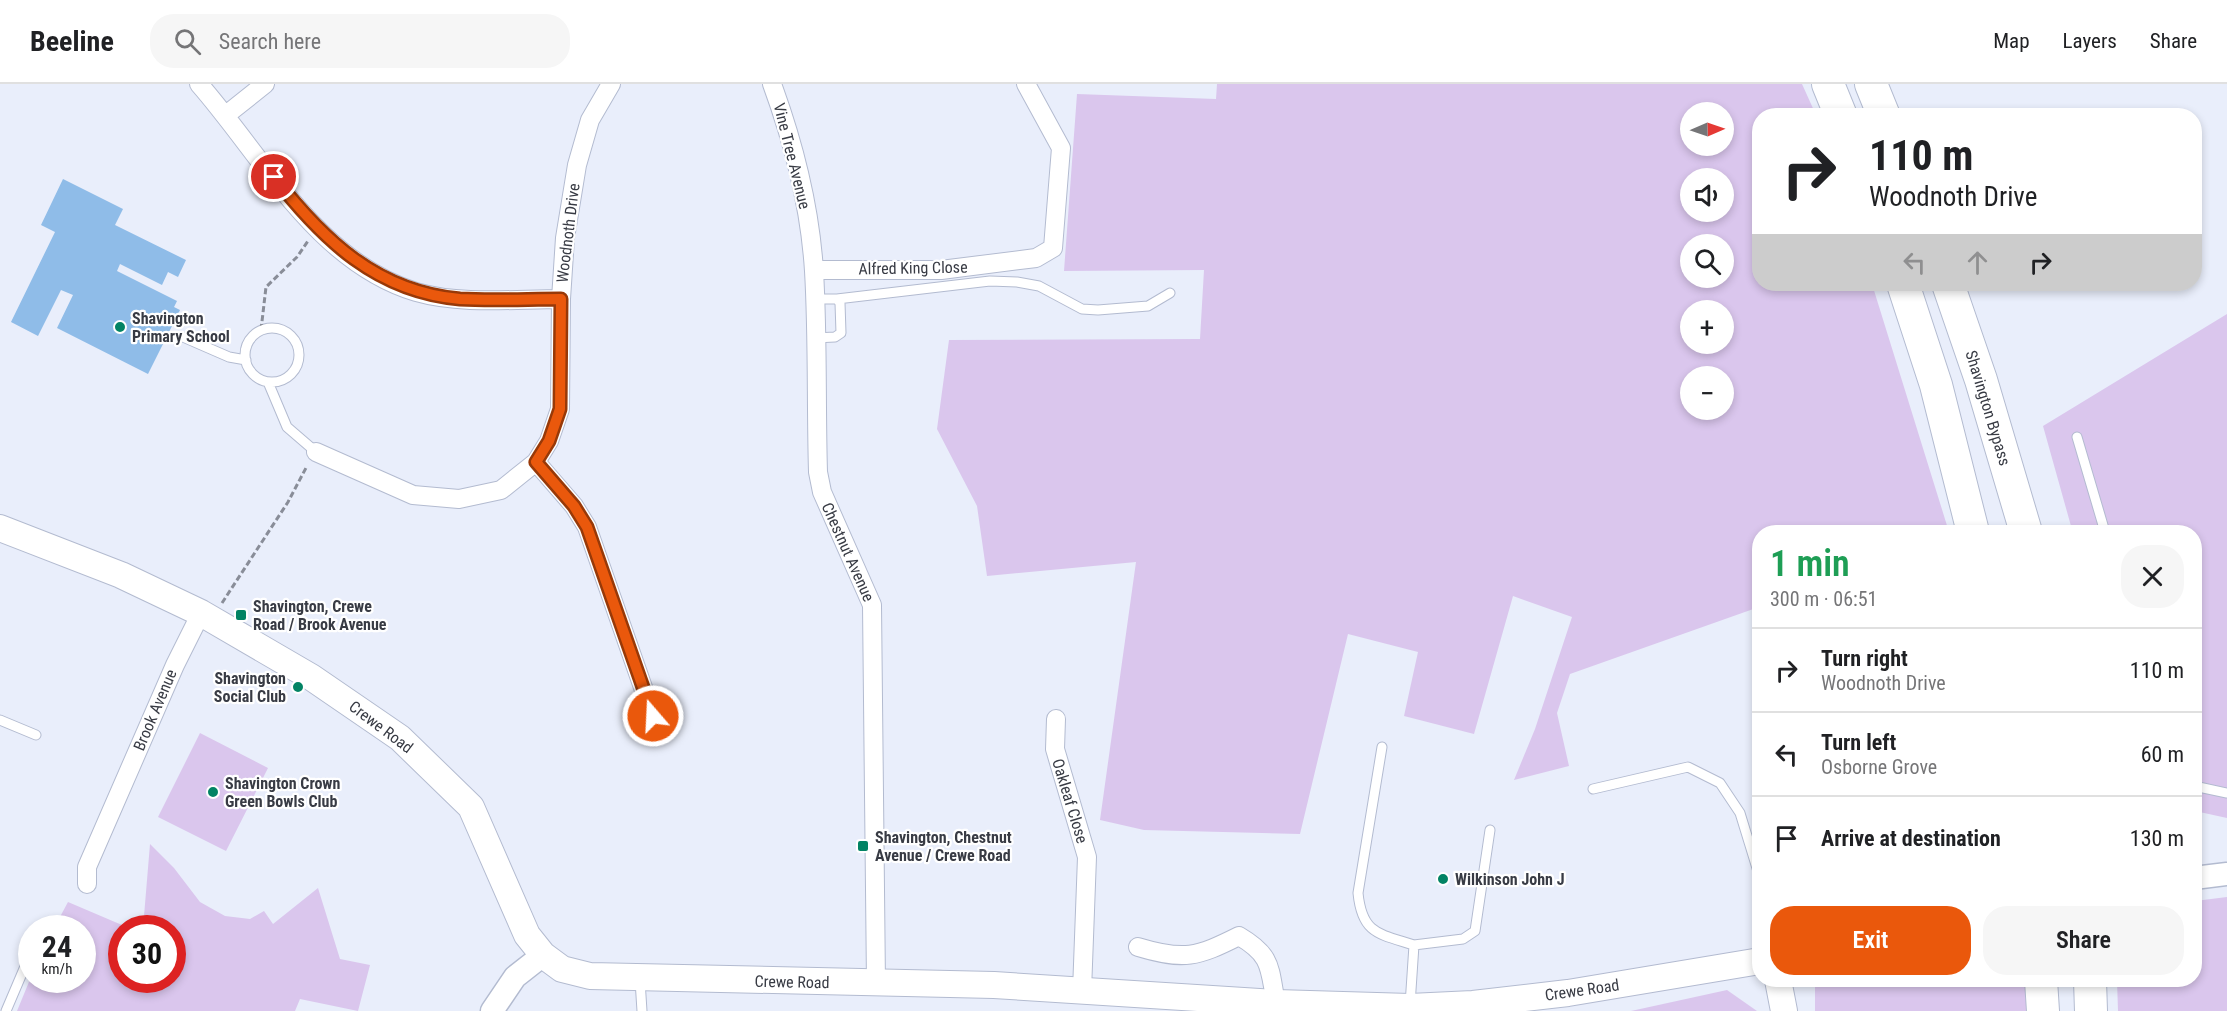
<!DOCTYPE html>
<meta charset="utf-8">
<style>
:root{--surface:#fff;--page:#f6f6f6;--text:#202124;--muted:#757577;--line:#e0e0e0;--accent:#ea580c}
body{margin:0;font-family:"Roboto Condensed",sans-serif;background:var(--page);color:var(--text);height:100vh;display:flex;flex-direction:column;font-size:22px;white-space:nowrap}
*{box-sizing:border-box;margin:0}
p{font-size:20px;color:var(--muted)}
.icon{flex:none;width:33px;height:33px;fill:none;stroke:currentColor;stroke-width:2;stroke-linecap:round;stroke-linejoin:round}
.map{position:relative;flex:1;overflow:hidden}
.panel{position:absolute;left:1752px;top:441px;width:450px;height:462px;display:flex;flex-direction:column;background:var(--surface);border-radius:24px;box-shadow:0 3px 9px #0003}
.panel>*{flex:none}
.guide{position:absolute;left:1752px;top:24px;width:450px;height:183px;border-radius:24px;box-shadow:0 3px 9px #0003;background:#fff;color:var(--text);overflow:hidden}
.needle{width:39px;rotate:88deg}
.fabs{position:absolute;left:1680px;top:18px;display:grid;gap:12px}
.fabs a{display:grid;place-items:center;width:54px;height:54px;border-radius:50%;background:var(--surface);box-shadow:0 3px 9px #0003;font-size:30px}
.speed{position:absolute;left:18px;top:831px;display:flex;gap:12px;font-size:30px;font-weight:700;text-align:center}
.speed>*{display:grid;place-content:center;width:78px;height:78px;border-radius:50%;background:var(--surface);box-shadow:0 3px 9px #0003;line-height:1}
.speed small{font-size:15px;font-weight:400}
.speed .limit{border:9px solid #d22;background:#fff;color:#111}
.pin{position:absolute;display:grid;place-items:center;width:51px;height:51px;color:#fff;margin:-26px;border:3px solid #fff;border-radius:50%;box-shadow:0 2px 6px #0007}
.me{position:absolute;width:66px;margin:-33px;rotate:341deg;stroke-linejoin:round;filter:drop-shadow(0 0 4px #0008)}
.turn{display:flex;align-items:center;gap:21px;height:126px;padding:0 18px;font-size:27px}
.turn .icon{width:78px;height:78px;stroke-width:2.5}
.turn b{display:block;font-size:42px;line-height:51px}
.lanes{display:flex;align-items:center;height:57px;padding:0 18px;background:#0003;justify-content:center;gap:30px;direction:ltr}
.lanes .off{opacity:.35}
.round{display:grid;place-items:center;flex:none;width:63px;height:63px;border-radius:24px;background:var(--page)}
.headline{display:flex;align-items:center;justify-content:space-between;height:102px;padding:0 18px}
h1{font-size:36px;font-weight:600;line-height:45px;color:#1e9e55}
.button{display:flex;gap:12px;margin-top:auto;padding:12px 18px}
.button a{flex:1;height:69px;border-radius:24px;background:var(--accent);color:#fff;font-size:24px;font-weight:600;line-height:69px;text-align:center}
.button a+a{background:var(--page);color:var(--text)}
ul{padding:0;list-style:none}
li{display:flex;align-items:center;gap:18px;height:84px;padding:0 18px;border-top:2px solid var(--line)}
li div{flex:1}
li b{display:block;font-size:22px}
li em{font-style:normal}
header{display:flex;align-items:center;gap:36px;box-sizing:border-box;height:84px;padding:0 30px;background:var(--surface);border-bottom:2px solid var(--line)}
header strong{font-size:28px}
nav{display:flex;gap:33px;margin-inline-start:auto;font-size:21px}
.search{width:420px;height:54px;background:var(--page);display:flex;align-items:center;gap:15px;box-sizing:border-box;padding:0 21px;border-radius:24px;color:var(--muted);font-size:22px}
.map>svg:first-child{display:block}
.green{fill:#dac6ed;fill-rule:evenodd}
.building{fill:#8fbce8}
.lines{fill:none;stroke-linecap:round;stroke-linejoin:round}
.service-casing{stroke:#b3bbd0;stroke-width:11}
.minor-casing{stroke:#b3bbd0;stroke-width:20}
.tertiary-casing{stroke:#b3bbd0;stroke-width:25}
.secondary-casing{stroke:#b3bbd0;stroke-width:28}
.trunk-casing{stroke:#b3bbd0;stroke-width:34}
.path{stroke:#898d98;stroke-width:3;stroke-dasharray:6 3;stroke-linecap:butt}
.service{stroke:#fff;stroke-width:9}
.minor{stroke:#fff;stroke-width:18}
.tertiary{stroke:#fff;stroke-width:22}
.secondary{stroke:#fff;stroke-width:26}
.trunk{stroke:#fff;stroke-width:32}
.route-casing{stroke:#983908;stroke-width:15}
.route{stroke:#ea580c;stroke-width:10}
.poi-dot{fill:#028364;stroke:#fff;stroke-width:2}
.labels{text-anchor:middle;dominant-baseline:central;stroke-width:4.5;stroke-linejoin:round;paint-order:stroke}
.street-label{font-size:16px;fill:#383b44;stroke:#fff}
.poi-label{font-size:16px;font-weight:bold;fill:#383b44;stroke:#fff;text-anchor:start}
</style>
<header>
<strong>Beeline</strong>
<div class="search"><svg class="icon" aria-label="search" viewBox="0 0 24 24"><circle cx="10" cy="10" r="6"/><path d="M15 15l6 6"/></svg>Search here</div>
<nav><a>Map</a><a>Layers</a><a>Share</a></nav>
</header>
<div class="map">
<svg width="2227" height="927" viewBox="0 0 2227 927">
<rect width="100%" height="100%" fill="#e9eefb"/>
<path class="green" d="M1217 0H1802L1816 31 1760 32V200H1872L1949 448H1760L1759 523 1570 590 1557 629 1569 682 1514 696 1535 645 1572 533 1513 512 1474 650 1404 632 1418 568 1348 550 1300 750 1144 746 1100 736 1136 478 987 492 977 422 937 345 949 256 1200 255 1204 186 1064 187 1077 10 1216 15ZM1690 28H1724V62H1690ZM1690 94H1724V128H1690ZM1690 160H1724V194H1690ZM1690 226H1724V260H1690ZM1690 292H1724V326H1690Z
M2227 230V734L2195 727 2194 448H2077L2071 442 2043 342Z
M200 649 268 684 226 767 158 733Z
M150 760 174 784 200 818 225 832 250 835 264 827 273 840 318 804 340 875 370 881 358 927 300 915 295 927H17L31 893 32 896H82V844H54L68 818 129 844H122V896H172V844H143Z
M2227 813V927H2118L2117 896H2194L2195 817Z
M1824 896H2025L2027 927H1815V900Z
M1727 906 1757 927H1631Z"/>
<path class="building" d="M63 95 123 125 115 141 186 176 178 193 168 188 162 201 120 180 117 187 177 217 174 223 180 226 148 290 57 244 73 211 61 206 38 252 11 238 55 148 41 141Z"/>
<g class="lines">
<g class="service-casing">
<path id="service" d="M814 215H837L840 219 841 249 835 253 815 254
M837 215 990 197 1017 198 1039 202 1082 225 1098 226 1148 222 1170 209
M245 271a27 27 0 1 1 54 0a27 27 0 1 1-54 0Z
M183 253 229 273 246 276
M268 298 287 343 316 368
M2077 353 2105 448
M0 636 36 651
M1382 663 1358 809C1362 850 1379 850 1414 861L1410 921
M2194 702 2227 709
M1593 705 1688 683 1720 699 1740 729 1760 794
M1414 861 1463 855 1475 847 1490 746
M640 896 642 927
M6 927 32 866"/>
</g>
<g class="minor-casing">
<path id="minor" d="M199 0C263 73 317 178 416 208 461 221 514 215 561 215
M611 0 590 36 577 81 565 154 561 215 560 325 549 357 536 378 574 422 587 443 653 632
M772 0C794 60 810 123 814 187 818 254 816 321 818 388L822 408 872 521 876 900
M226 31 265 0
M814 186H941L1036 174 1053 164 1061 64 1026 0
M316 368 413 411 459 415 501 406 536 378
M1056 635 1055 665 1087 773 1082 907
M87 800V783L175 581 201 529
M1138 863C1184 877 1197 873 1239 852 1273 872 1269 884 1276 919"/>
</g>
<g class="tertiary-casing">
<path id="tertiary" d="M2194 794 2227 790
M492 927 515 893 543 871"/>
</g>
<g class="secondary-casing">
<path id="secondary" d="M0 444 121 491 201 529 311 593 400 654 471 723 527 851 543 871 562 885 590 892 994 901 1276 919 1410 923 1473 920 1568 909 1760 877
M1778 896 1784 927"/>
</g>
<g class="trunk-casing">
<path id="trunk" d="M1828 0 1841 32
M1871 0 1884 32
M1903 200 1936 301 1973 448
M1948 200 1981 296 2026 448
M2041 896 2043 927
M2090 896 2091 927"/>
</g>
<path class="path" d="M261 246 266 203 297 173 308 157
M222 519 288 418 307 382"/>
<use href="#service" class="service"/>
<use href="#minor" class="minor"/>
<use href="#tertiary" class="tertiary"/>
<use href="#secondary" class="secondary"/>
<use href="#trunk" class="trunk"/>
</g>
<g class="lines">
<g class="route-casing">
<path id="route" d="M274 93C323 156 377 208 460 215 493 217 528 215 561 215L560 325 549 357 536 378 574 422 587 443 653 632"/>
</g>
<use href="#route" class="route"/>
</g>
<g class="poi-dot">
<circle cx="120" cy="243" r="6"/>
<rect x="235" y="525" width="12" height="12" rx="3"/>
<circle cx="298" cy="603" r="6"/>
<circle cx="213" cy="708" r="6"/>
<rect x="857" y="756" width="12" height="12" rx="3"/>
<circle cx="1443" cy="795" r="6"/>
</g>
<g class="labels">
<g class="street-label">
<text transform="translate(792 72) rotate(76)">Vine Tree Avenue</text>
<text transform="translate(568 149) rotate(-83)">Woodnoth Drive</text>
<text transform="translate(913 184) rotate(-1)">Alfred King Close</text>
<text transform="translate(1988 324) rotate(73)">Shavington Bypass</text>
<text transform="translate(848 468) rotate(66)">Chestnut Avenue</text>
<text transform="translate(155 626) rotate(-67)">Brook Avenue</text>
<text transform="translate(381 643) rotate(37)">Crewe Road</text>
<text transform="translate(1070 717) rotate(73)">Oakleaf Close</text>
<text transform="translate(792 898) rotate(1)">Crewe Road</text>
<text transform="translate(1582 906) rotate(-8)">Crewe Road</text>
</g>
<g class="poi-label">
<text x="132" y="234">Shavington<tspan x="132" dy="18">Primary School</tspan></text>
<text x="253" y="522">Shavington, Crewe<tspan x="253" dy="18">Road / Brook Avenue</tspan></text>
<text x="286" y="594" text-anchor="end">Shavington<tspan x="286" dy="18">Social Club</tspan></text>
<text x="225" y="699">Shavington Crown<tspan x="225" dy="18">Green Bowls Club</tspan></text>
<text x="875" y="753">Shavington, Chestnut<tspan x="875" dy="18">Avenue / Crewe Road</tspan></text>
<text x="1455" y="795">Wilkinson John J</text>
</g>
</g>
</svg>
<div class="fabs">
<a><svg class="needle" viewBox="-14 -14 28 28"><path d="M0-13l5 13h-10z" fill="#e53935"/><path d="M0 13l5-13h-10z" fill="#757577"/></svg></a>
<a><svg class="icon" aria-label="sound" viewBox="0 0 24 24"><path d="M4 9h4l5-4v14l-5-4H4zM17 9q2 3 0 6"/></svg></a>
<a><svg class="icon" aria-label="search" viewBox="0 0 24 24"><circle cx="10" cy="10" r="6"/><path d="M15 15l6 6"/></svg></a>
<a>+</a>
<a>−</a>
</div>
<div class="speed"><div>24<small>km/h</small></div><div class="limit">30</div></div>
<div class="pin" style="left:274px;top:93px;background:#d93025"><svg class="icon" aria-label="arrive" viewBox="0 0 24 24"><path d="M6 21V4h12l-3 4 3 4H6"/></svg></div>
<svg class="me" style="left:653px;top:632px" viewBox="-20 -20 40 40"><circle r="17" fill="#ea580c" stroke="#fff" stroke-width="3"/><path d="M0-11L8 9 0 5-8 9z" fill="#fff"/></svg>
<div class="guide">
<div class="turn"><svg class="icon" aria-label="right" viewBox="0 0 24 24"><path d="M7 20v-9h11M14 6l5 5-5 5"/></svg><div><b>110 m</b>Woodnoth Drive</div></div>
<div class="lanes"><svg class="icon off" aria-label="left" viewBox="0 0 24 24"><path d="M17 20v-9H6M10 6l-5 5 5 5"/></svg><svg class="icon off" aria-label="ahead" viewBox="0 0 24 24"><path d="M12 20V5M6 11l6-6 6 6"/></svg><svg class="icon" aria-label="right" viewBox="0 0 24 24"><path d="M7 20v-9h11M14 6l5 5-5 5"/></svg></div>
</div>
<section class="panel">
<div class="headline"><div><h1>1 min</h1><p>300 m · 06:51</p></div><a class="round"><svg class="icon" aria-label="close" viewBox="0 0 24 24"><path d="M6 6l12 12M18 6L6 18"/></svg></a></div>
<ul>
<li><svg class="icon" aria-label="right" viewBox="0 0 24 24"><path d="M7 20v-9h11M14 6l5 5-5 5"/></svg><div><b>Turn right</b><p>Woodnoth Drive</p></div><em>110 m</em></li>
<li><svg class="icon" aria-label="left" viewBox="0 0 24 24"><path d="M17 20v-9H6M10 6l-5 5 5 5"/></svg><div><b>Turn left</b><p>Osborne Grove</p></div><em>60 m</em></li>
<li><svg class="icon" aria-label="arrive" viewBox="0 0 24 24"><path d="M6 21V4h12l-3 4 3 4H6"/></svg><div><b>Arrive at destination</b></div><em>130 m</em></li>
</ul>
<div class="button"><a>Exit</a><a>Share</a></div>
</section>
</div>
